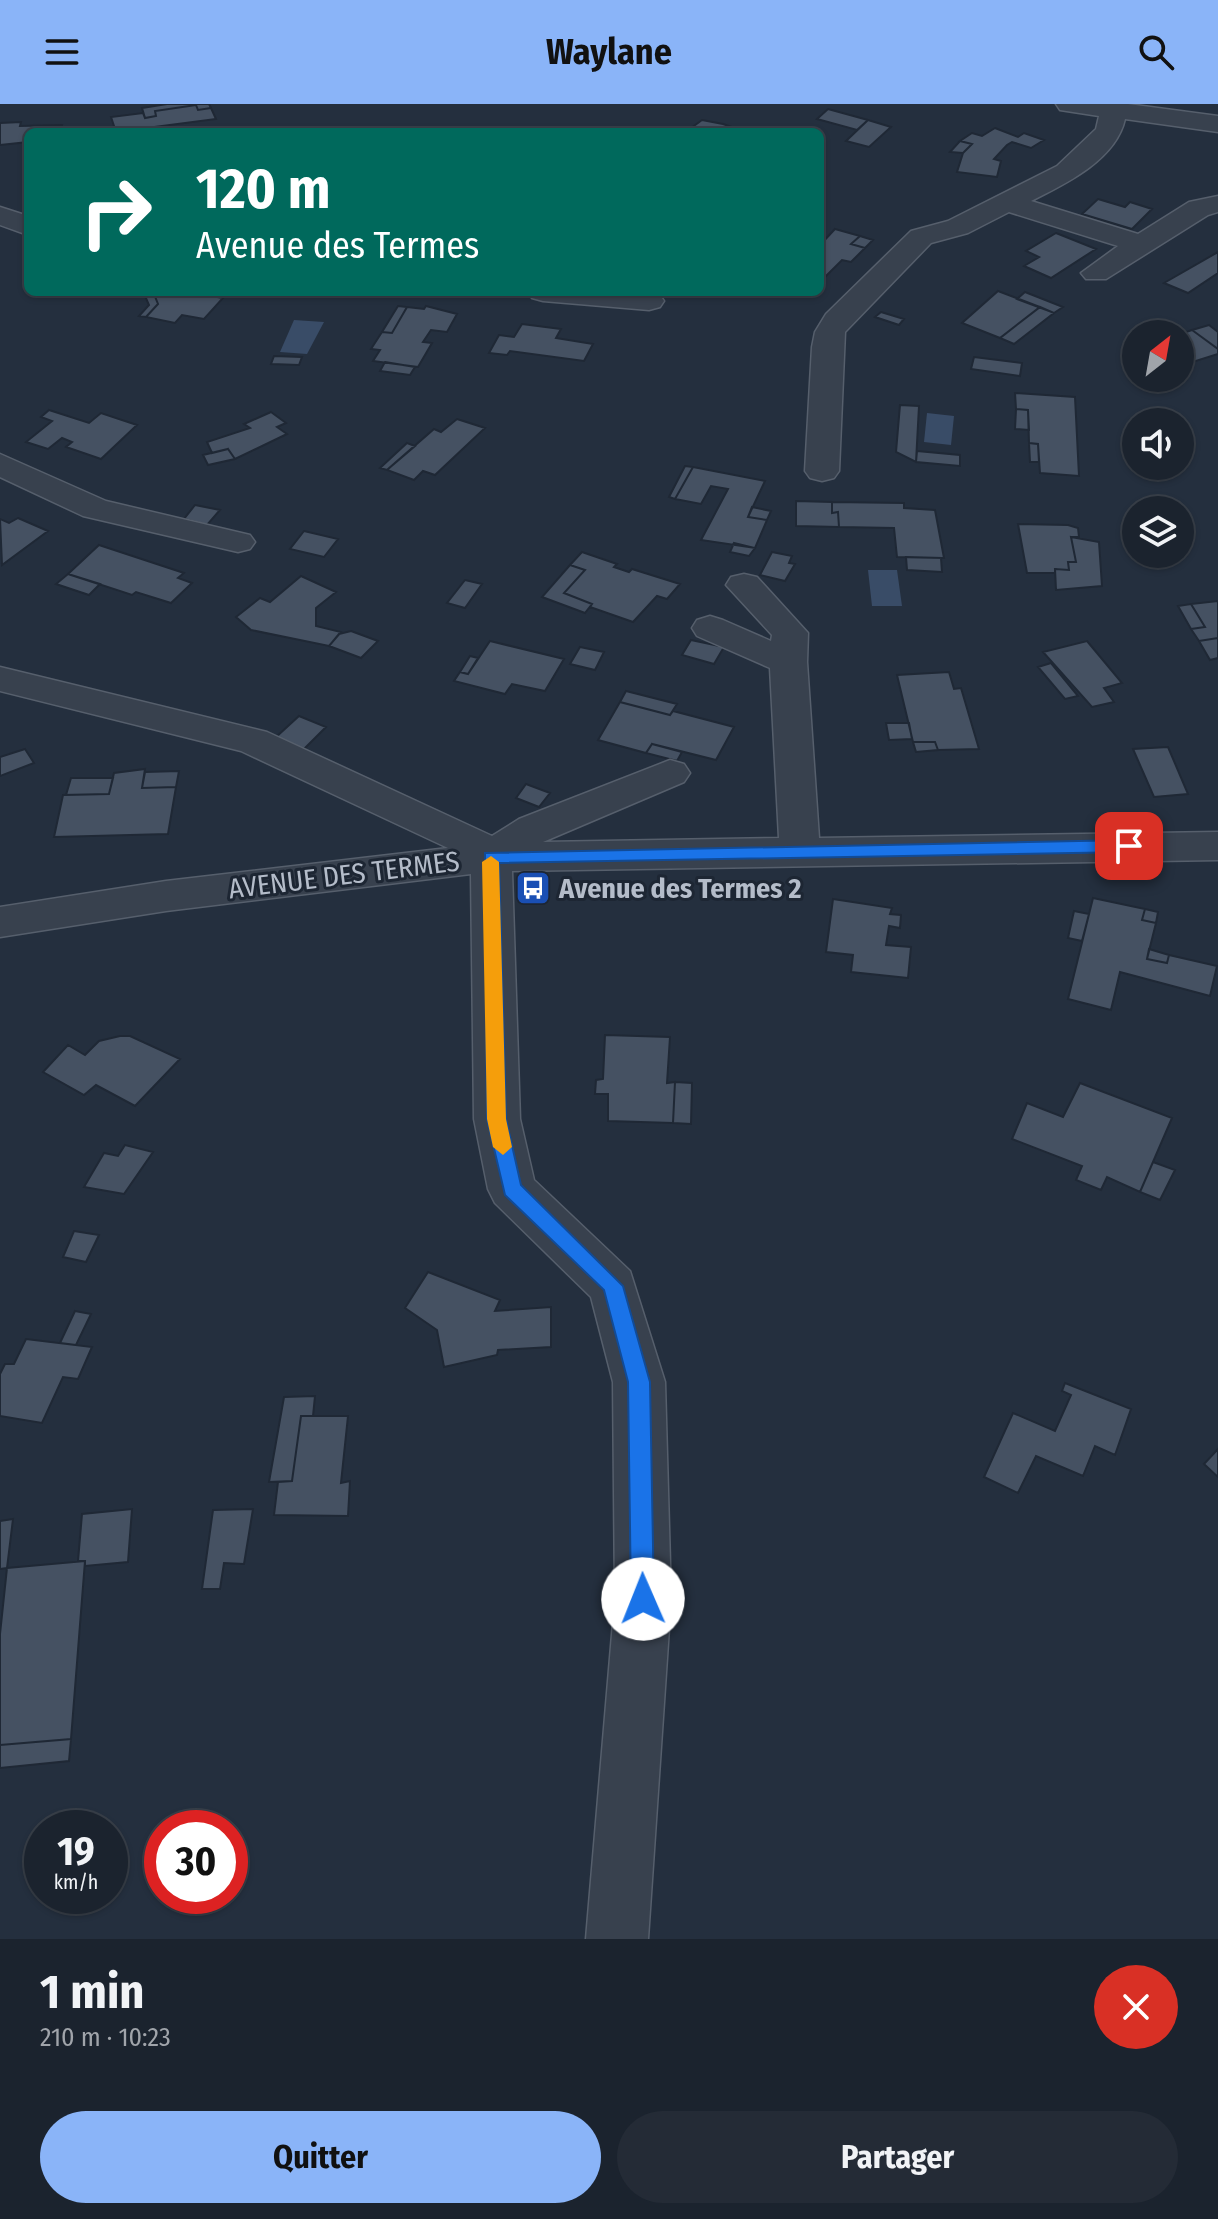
<!DOCTYPE html>
<html lang="fr">
<meta charset="utf-8">
<style>
:root{--surface:#1b232e;--page:#242b36;--text:#f1f3f6;--muted:#a0a4aa;--line:#39404a;--accent:#8ab4f8}
body{margin:0;font-family:"Fira Sans Condensed",sans-serif;background:var(--page);color:var(--text);height:100vh;display:flex;flex-direction:column;font-size:30px;white-space:nowrap}
*{box-sizing:border-box;margin:0}
p{font-size:26px;color:var(--muted)}
.icon{flex:none;width:44px;height:44px;fill:none;stroke:currentColor;stroke-width:2;stroke-linecap:round;stroke-linejoin:round}
.map{position:relative;height:1835px;overflow:hidden}
.drawer{display:flex;flex-direction:column;background:var(--surface);flex:1}
.drawer>*{flex:none}
.hud{position:absolute;left:24px;top:24px;width:800px;height:168px;border-radius:12px;box-shadow:0 2px 6px #0004,0 0 0 2px var(--line);background:#00695c;color:#fff;overflow:hidden}
.needle{width:52px;rotate:31deg}
.controls{position:absolute;left:1122px;top:216px;display:grid;gap:16px}
.controls a{display:grid;place-items:center;width:72px;height:72px;border-radius:50%;background:var(--surface);box-shadow:0 2px 6px #0004,0 0 0 2px var(--line);font-size:40px}
.speed{position:absolute;left:24px;top:1706px;display:flex;gap:16px;font-size:40px;font-weight:700;text-align:center}
.speed>*{display:grid;place-content:center;width:104px;height:104px;border-radius:50%;background:var(--surface);box-shadow:0 2px 6px #0004,0 0 0 2px var(--line);line-height:1}
.speed small{font-size:20px;font-weight:400}
.speed .limit{border:12px solid #d22;background:#fff;color:#111}
.pin{position:absolute;display:grid;place-items:center;width:68px;height:68px;color:#fff;margin:-34px;border-radius:16px;box-shadow:0 4px 12px #0006}
.me{position:absolute;width:88px;margin:-44px;rotate:359deg;stroke-linejoin:round;filter:drop-shadow(0 0 6px #0008)}
.turn{display:flex;align-items:center;gap:28px;height:168px;padding:0 40px;font-size:36px}
.turn .icon{width:104px;height:104px;stroke-width:2.5}
.turn b{display:block;font-size:56px;line-height:68px}
.round{display:grid;place-items:center;flex:none;width:84px;height:84px;border-radius:42px;background:var(--page)}
.head{display:flex;align-items:center;justify-content:space-between;height:136px;padding:0 40px}
h1{font-size:48px;font-weight:700;line-height:60px}
.primary-button{display:flex;gap:16px;margin-top:auto;padding:16px 40px}
.primary-button a{flex:1;height:92px;border-radius:48px;background:var(--accent);color:#111;font-size:32px;font-weight:700;line-height:92px;text-align:center}
.primary-button a+a{background:var(--page);color:var(--text)}
header{display:flex;justify-content:space-between;align-items:center;height:104px;padding:0 40px;background:var(--accent);color:#111;font-size:36px;font-weight:700}
.map>svg:first-child{display:block}
.water{fill:#394c67}
.building{fill:#455162;stroke:#1f2835;stroke-width:2}
.lines{fill:none;stroke-linecap:round;stroke-linejoin:round}
.minor-casing{stroke:#565f6c;stroke-width:3}
.minor{fill:#38414e;fill-rule:evenodd}
.route{fill:#1a73e8;stroke:#114b97;stroke-width:2}
.slow{fill:#f59e0b}
.labels{text-anchor:middle;dominant-baseline:central;stroke-width:6;stroke-linejoin:round;paint-order:stroke}
.street-label{font-size:28px;fill:#b4bcc9;stroke:#1d2633}
.poi-label{font-size:28px;font-weight:bold;fill:#b4bcc9;stroke:#1d2633;text-anchor:start}
</style>
<header><svg class="icon" aria-label="menu" viewBox="0 0 24 24"><path d="M4 6h16M4 12h16M4 18h16"/></svg>Waylane<svg class="icon" aria-label="search" viewBox="0 0 24 24"><circle cx="10" cy="10" r="6"/><path d="M15 15l6 6"/></svg></header>
<div class="map">
<svg width="1218" height="1835" viewBox="0 0 1218 1835">
<rect width="100%" height="100%" fill="#242f3e"/>
<path class="water" d="M294 216 324 218 307 250 280 248Z
M927 309 954 312 951 341 924 338Z
M868 466H897L902 502H872Z"/>
<path class="building" d="M167 0H209L211 4 198 6 196 1 155 7 156 12 145 14 142 4Z
M196 1 198 6 211 4 216 15 116 28 111 13 143 9 145 14 156 12 155 7Z
M828 5 868 16 857 26 817 15Z
M702 16 723 20 746 28 687 27Z
M868 16 891 23 869 43 846 37Z
M21 18 20 22 62 21 60 28H28V38L0 41V19Z
M995 24 1018 33 1024 29 1044 36 1031 44 1012 38 1007 41 994 55 1001 57 997 73 957 68 963 49 972 40 960 37 972 29 982 32Z
M960 37 972 40 963 49 950 48Z
M1098 95 1125 103 1130 98 1152 105 1132 125 1082 110Z
M835 125 860 132 851 140 865 144 851 158 842 156 820 178V141Z
M1056 129 1096 145 1051 174 1024 162 1039 153 1026 147Z
M860 132 873 136 865 144 851 140Z
M1218 148V169L1188 189 1164 179Z
M998 187 1040 203 1000 234 962 219Z
M189 188 223 194 204 215 182 211 175 219 146 213 158 200 154 190Z
M1025 188 1063 203 1054 209 1017 195Z
M154 190 158 200 146 213 139 212 149 201 145 192Z
M398 202 407 203 392 229 382 228Z
M426 202 457 210 447 228 431 226 423 238 432 239 418 263 373 257 380 246 371 245 382 228 392 229 407 203 424 205Z
M1040 203 1054 209 1014 240 1000 234Z
M881 208 904 215 899 221 875 213Z
M522 220 561 225 556 234 593 240 584 257 510 247 507 251 489 249 499 231 514 233Z
M1209 221 1218 228V245L1192 226Z
M1192 226 1218 245V250L1180 262V230Z
M274 252 302 253 299 261 271 260Z
M974 253 1022 259 1020 272 971 265Z
M385 258 415 263 410 271 380 267Z
M1015 289 1075 293 1079 372 1040 369 1038 340 1029 339 1028 306 1016 305Z
M900 301 919 302 916 358 896 348Z
M1016 305 1028 306 1029 326 1015 325Z
M49 306 89 319 101 309 137 321 101 355 66 343 72 338 62 334 48 345 26 338 52 317 41 313Z
M271 308 286 319 277 323 287 330 235 355 228 345 212 349 207 338 250 324 244 320Z
M457 315 485 324 435 371 423 367 414 376 387 366 434 325 441 328Z
M407 339 415 342 387 366 380 364Z
M1029 339 1038 340 1039 358H1030Z
M228 345 235 355 208 361 203 351Z
M917 347 960 351V362L916 358Z
M685 362 693 363 675 395 669 393Z
M693 363 765 377 748 413 767 416 755 444 701 436 728 385 711 382 701 400 675 395Z
M796 397 832 398V409L838 408 839 423 796 422Z
M832 398 904 399V404L935 406 944 454 897 453 894 424 839 423 838 408 832 409Z
M195 401 220 406 207 421 184 415Z
M752 403 771 407 767 416 748 413Z
M18 414 48 427 2 461 0 415 9 419Z
M1018 420 1068 421 1078 424 1079 433H1071L1076 458H1068L1069 466 1055 465V469H1027Z
M304 427 338 435 324 453 290 445Z
M1071 433 1099 438 1102 482 1056 486 1055 465 1069 466 1068 458H1076Z
M734 439 755 444 749 452 730 448Z
M99 441 184 469 178 474 192 479 171 499 136 488 132 491 68 470Z
M582 448 617 460 614 463 629 468 632 465 680 480 667 495 657 492 633 518 590 503 592 500 564 489 585 466 570 461Z
M772 448 792 452 789 459 795 460 785 477 760 471Z
M906 453 941 454 942 468 907 466Z
M570 461 585 466 564 489 592 500 585 509 542 493Z
M68 470 100 480 89 491 56 480Z
M301 472 336 488 316 504V522L341 528 329 542 251 526 236 513 260 494 270 498Z
M465 476 482 480 465 504 447 499Z
M1218 497V534L1199 537 1191 525 1205 523 1191 500Z
M1191 500 1205 523 1191 525 1178 502Z
M351 527 378 537 361 554 329 542 339 530Z
M1218 534V554L1210 556 1199 537Z
M691 536 724 543 714 560 682 551Z
M490 537 564 555 545 587 512 580 505 590 454 577 460 568 468 570Z
M1087 537 1122 579 1104 584 1114 598 1092 603 1043 548Z
M580 543 604 548 595 566 570 560Z
M470 552 478 554 468 570 460 568Z
M1051 559 1078 592 1065 595 1038 563Z
M949 568 954 585 961 584 979 645 938 646 935 638H913L897 571Z
M626 587 677 600 670 611 620 598Z
M620 598 670 611 673 607 734 623 716 656 652 640 646 649 598 636Z
M299 612 326 623 303 646 275 634Z
M886 619H909L912 635 889 636Z
M913 638H935L938 646 916 648Z
M652 640 682 648 677 657 646 649Z
M1168 643 1188 690 1154 693 1133 645Z
M25 645 34 659 0 672V653Z
M145 665 142 684 176 683 168 730 54 733 63 691 109 690 114 669Z
M179 667 176 683 142 684 145 668Z
M71 674H113L109 690 66 691Z
M526 680 550 689 539 703 516 694Z
M1093 794 1145 805 1142 816 1156 819 1147 855 1167 859 1169 851 1217 862 1210 892 1120 868 1111 906 1068 895Z
M833 795 892 804 890 810 901 811 900 824 889 822 886 841 911 843 908 874 851 868 853 851 826 848Z
M1145 805 1158 808 1156 819 1142 816Z
M1074 807 1089 810 1082 837 1068 834Z
M1149 845 1169 851 1167 859 1147 855Z
M605 931 670 933 667 979 675 978 673 1019 608 1017V990H595L596 976 603 975Z
M120 932H130L180 955 135 1002 96 981 84 991 43 968 68 941 85 951 99 937Z
M675 978 692 979 691 1020 673 1019Z
M1080 979 1172 1014 1140 1088 1107 1073 1101 1086 1076 1076 1082 1062 1012 1035 1027 999 1063 1013Z
M125 1041 153 1048 124 1090 84 1083 104 1049 118 1052Z
M1153 1058 1175 1066 1160 1096 1140 1088Z
M74 1127 99 1131 86 1158 63 1153Z
M428 1168 500 1196 495 1207 551 1203V1243L498 1246 497 1251 444 1263 437 1226 405 1204Z
M75 1207 91 1210 76 1241 60 1239Z
M26 1235 92 1243 78 1275 63 1273 42 1319 0 1312V1270L5 1260H14Z
M1065 1279 1131 1305 1115 1351 1095 1342 1083 1372 1036 1352 1018 1389 984 1373 1013 1309 1055 1327 1071 1291 1062 1287Z
M315 1292 313 1312H301L292 1377 269 1378 284 1293Z
M301 1312H348L341 1379 350 1377 348 1412 274 1411 278 1378 292 1377Z
M1218 1345V1373L1204 1360Z
M132 1405 128 1458 85 1462V1457H78L82 1410Z
M253 1405 244 1460 224 1459 220 1485H202L213 1406Z
M13 1415 7 1464 0 1465V1417Z
M85 1457 71 1635 0 1641V1530L7 1464Z
M71 1635 69 1657 0 1664V1641Z"/>
<g class="lines">
<g class="minor-casing">
<path id="minor" d="M1056 0H1128L1218 12V28L1125 15C1116 56 1065 80 1031 97L1138 130 1189 98 1218 92V108L1208 111 1106 175H1086L1081 169 1118 142 1009 108 968 129 931 139 845 228 839 367 834 374 822 377 810 374 805 367 812 243 815 228 826 210 911 127 948 117 1057 62 1096 25 1099 12 1060 6Z
M0 103 28 112V131L0 121Z
M528 188H649L660 191 664 197 660 203 649 206 543 197 532 194Z
M0 350 106 397 250 431 255 438 250 445 238 448 83 412 0 373Z
M744 470 757 473 808 529 807 558 819 734 1218 728V756L512 767 520 1015 534 1076 630 1167 665 1278 671 1495 648 1835H586L615 1495 613 1278 591 1193 495 1099 488 1085 474 1015 471 770 166 807 0 833V803L166 777 448 744 241 647 0 587V563L267 628 492 732 519 715 670 656 684 660 690 669 684 678 543 738 779 734 770 564 697 532 692 524 697 516 710 512 723 516 771 537 772 531 726 481 731 473Z"/>
</g>
<use href="#minor" class="minor"/>
</g>
<path class="route" d="M1129 736 1137 742 1129 748 499 759 506 1015 521 1081 623 1182 650 1278 654 1495 651 1503 643 1506 635 1503 631 1495 628 1278 604 1186 505 1091 487 1015 485 749Z"/>
<path class="slow" d="M491 752 499 758 506 1015 512 1043 503 1051 493 1043 487 1015 482 758Z"/>
<defs>
<g id="bus-square" transform="scale(1.8)"><rect x="-9" y="-9" width="18" height="18" rx="4" fill="#1a4fb4" stroke="#1d2633"/><path d="M-5-6H5V4H4V6H2V4H-2V6H-4V4H-5ZM-3.5-4V0h7V-4ZM-3.5 1.2v1.5H-2V1.2ZM2 1.2v1.5H3.5V1.2Z" fill="#fff"/></g>
</defs>
<g fill-rule="evenodd">
<use href="#bus-square" x="533" y="784"/>
</g>
<g class="labels">
<g class="street-label">
<text transform="translate(344 771) rotate(-7)">AVENUE DES TERMES</text>
</g>
<g class="poi-label">
<text x="559" y="784">Avenue des Termes 2</text>
</g>
</g>
</svg>
<div class="controls">
<a><svg class="needle" viewBox="-14 -14 28 28"><path d="M0-13l5 13h-10z" fill="#e53935"/><path d="M0 13l5-13h-10z" fill="#a0a4aa"/></svg></a>
<a><svg class="icon" aria-label="sound" viewBox="0 0 24 24"><path d="M4 9h4l5-4v14l-5-4H4zM17 9q2 3 0 6"/></svg></a>
<a><svg class="icon" aria-label="layers" viewBox="0 0 24 24"><path d="M12 4l9 5-9 5-9-5zM3 14l9 5 9-5"/></svg></a>
</div>
<div class="speed"><div>19<small>km/h</small></div><div class="limit">30</div></div>
<div class="pin" style="left:1129px;top:742px;background:#d93025"><svg class="icon" aria-label="arrive" viewBox="0 0 24 24"><path d="M6 21V4h12l-3 4 3 4H6"/></svg></div>
<svg class="me" style="left:643px;top:1495px" viewBox="-20 -20 40 40"><circle r="19" fill="#fff"/><path d="M0-13L10 11 0 6-10 11z" fill="#1a73e8"/></svg>
<div class="hud">
<div class="turn"><svg class="icon" aria-label="right" viewBox="0 0 24 24"><path d="M7 20v-9h11M14 6l5 5-5 5"/></svg><div><b>120 m</b>Avenue des Termes</div></div>
</div>
</div>
<section class="drawer">
<div class="head"><div><h1>1 min</h1><p>210 m · 10:23</p></div><a class="round" style="background:#d93025;color:#fff"><svg class="icon" aria-label="close" viewBox="0 0 24 24"><path d="M6 6l12 12M18 6L6 18"/></svg></a></div>
<div class="primary-button"><a>Quitter</a><a>Partager</a></div>
</section>
